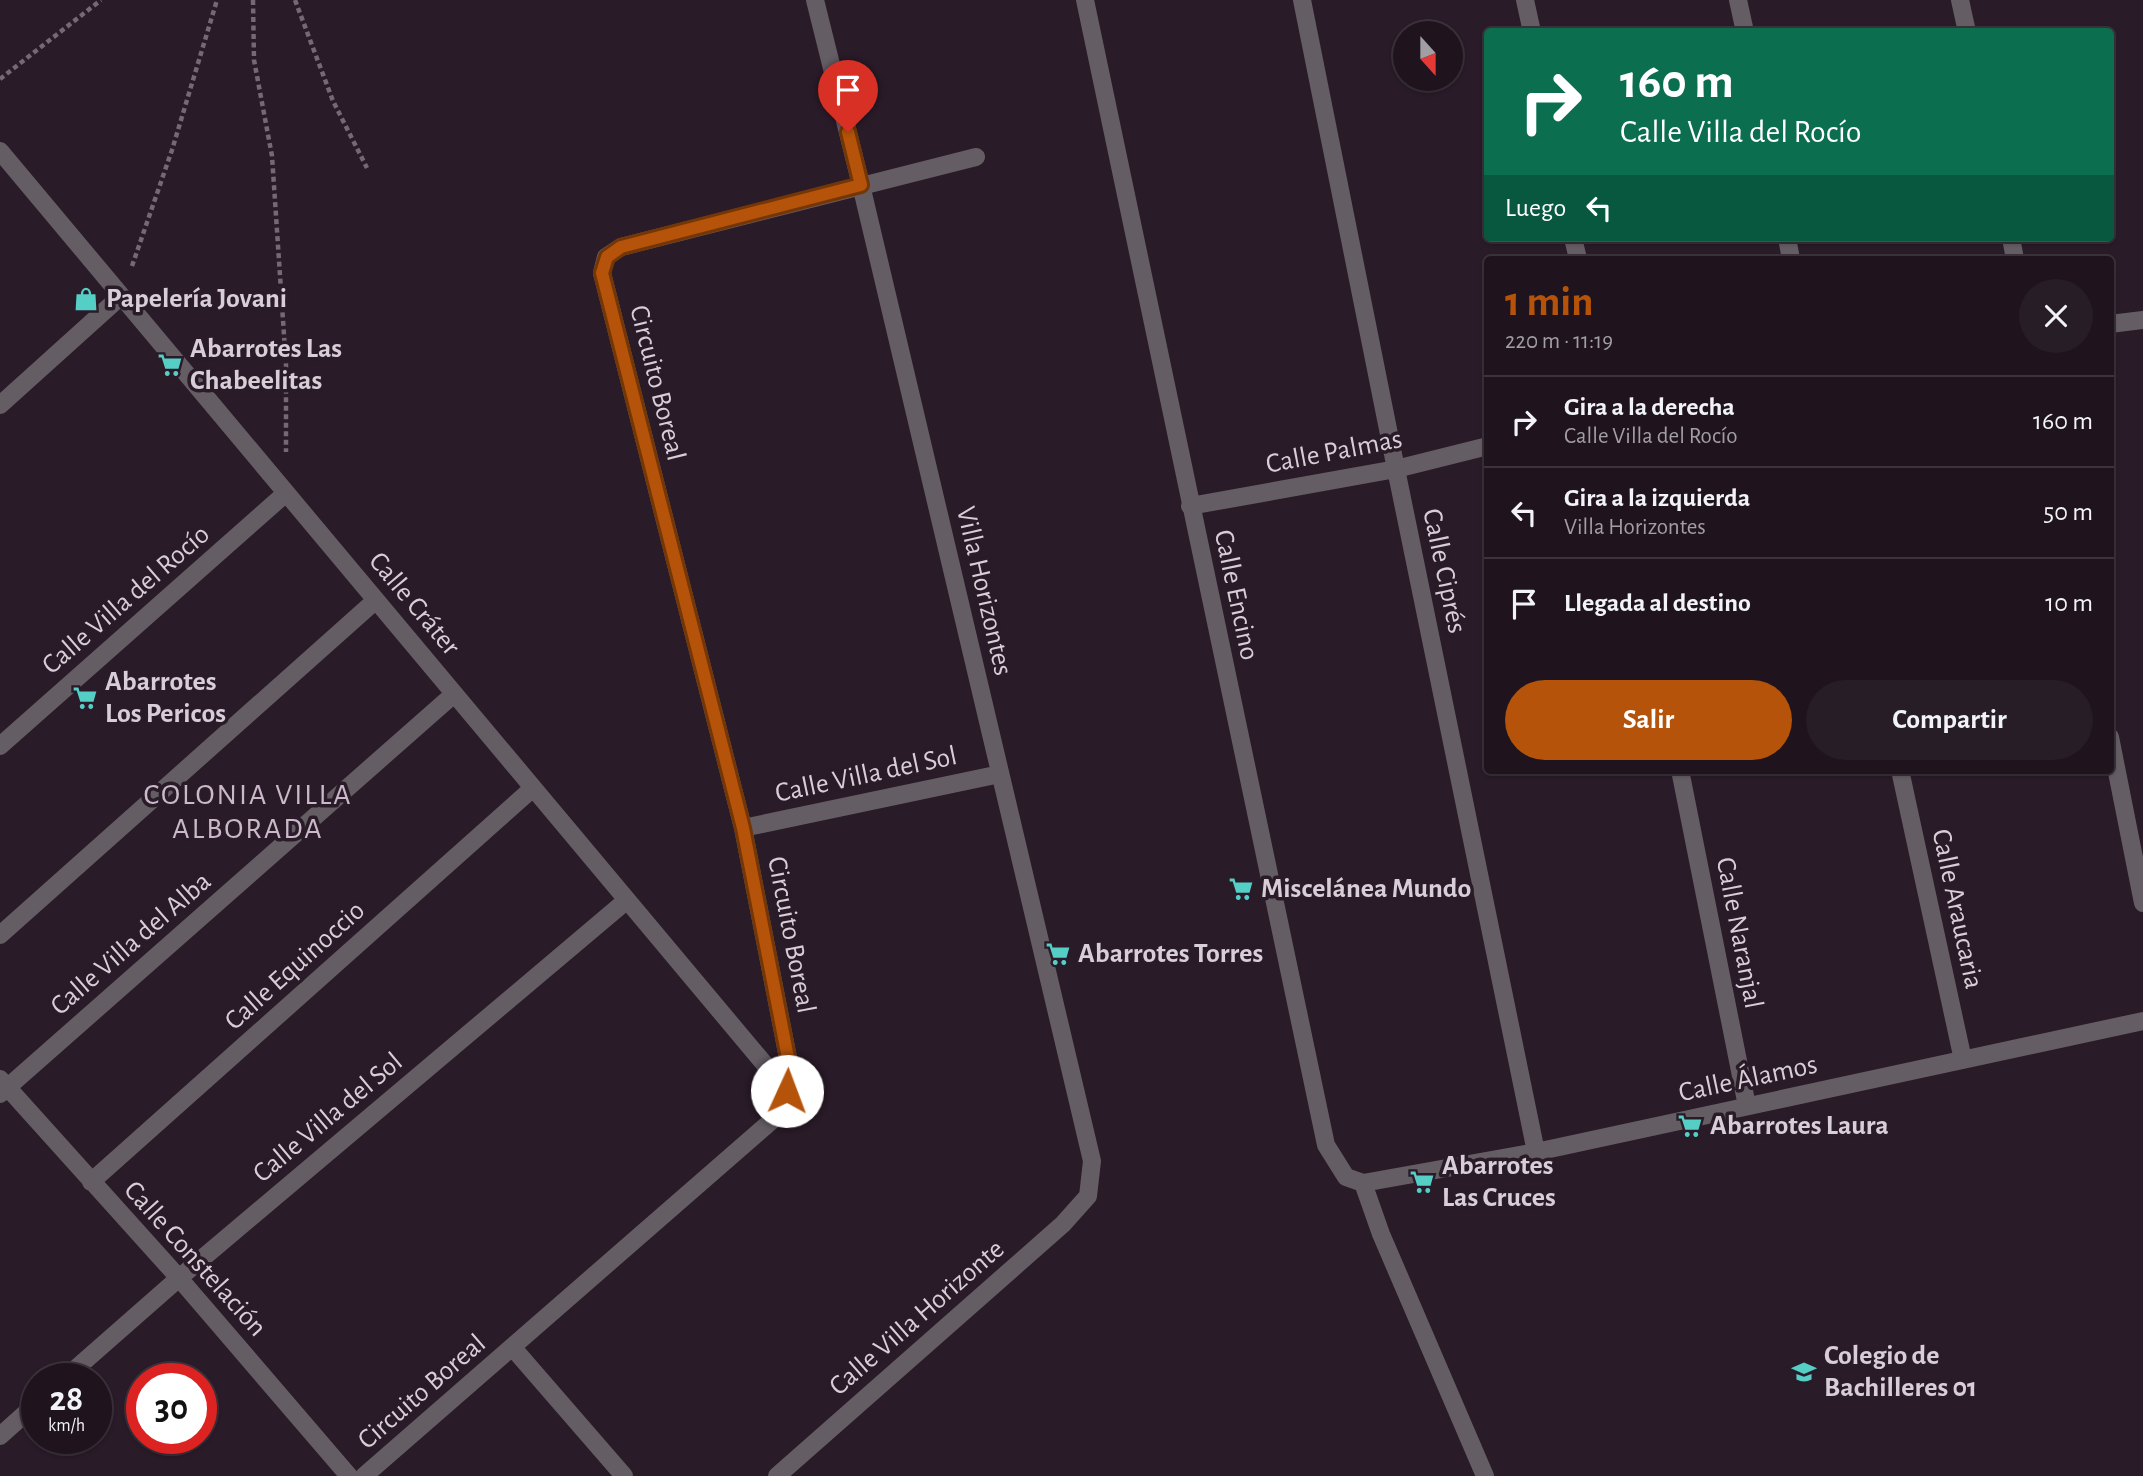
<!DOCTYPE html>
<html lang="es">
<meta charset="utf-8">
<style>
:root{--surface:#1f141e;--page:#271d27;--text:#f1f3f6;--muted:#a19ea4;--line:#3c333c;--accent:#b45309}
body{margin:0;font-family:"Alegreya Sans",sans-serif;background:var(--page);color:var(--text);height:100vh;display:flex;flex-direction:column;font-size:26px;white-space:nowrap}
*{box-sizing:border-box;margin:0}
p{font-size:23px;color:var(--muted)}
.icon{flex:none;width:38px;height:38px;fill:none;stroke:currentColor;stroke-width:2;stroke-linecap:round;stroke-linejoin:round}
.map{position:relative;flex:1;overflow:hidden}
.sheet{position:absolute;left:1484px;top:256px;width:630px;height:518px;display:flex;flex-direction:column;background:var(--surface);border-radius:7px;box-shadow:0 2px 5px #0004,0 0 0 2px var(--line)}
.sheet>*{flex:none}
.top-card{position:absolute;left:1484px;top:28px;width:630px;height:214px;border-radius:7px;box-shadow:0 2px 5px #0004,0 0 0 2px var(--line);background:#0b6e4f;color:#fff;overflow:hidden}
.needle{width:46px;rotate:159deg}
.controls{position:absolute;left:1393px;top:21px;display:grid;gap:14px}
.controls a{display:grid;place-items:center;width:70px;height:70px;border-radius:50%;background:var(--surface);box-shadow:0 2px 5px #0004,0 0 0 2px var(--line);font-size:35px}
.speed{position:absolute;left:21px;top:1363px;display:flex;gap:14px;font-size:35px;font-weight:700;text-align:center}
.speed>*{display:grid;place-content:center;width:91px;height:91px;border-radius:50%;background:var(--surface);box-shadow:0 2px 5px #0004,0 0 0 2px var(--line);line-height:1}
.speed small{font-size:18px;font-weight:400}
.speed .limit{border:10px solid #d22;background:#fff;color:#111}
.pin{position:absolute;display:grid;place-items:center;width:60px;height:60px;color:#fff;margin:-72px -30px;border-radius:50% 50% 50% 0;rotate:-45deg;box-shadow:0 0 7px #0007}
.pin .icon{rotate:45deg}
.me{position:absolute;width:77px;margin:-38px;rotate:2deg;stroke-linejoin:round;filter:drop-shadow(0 0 5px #0008)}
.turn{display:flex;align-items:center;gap:24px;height:147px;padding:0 21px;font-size:32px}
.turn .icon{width:91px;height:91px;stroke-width:2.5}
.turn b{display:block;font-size:49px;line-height:60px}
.then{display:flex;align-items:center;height:66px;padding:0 21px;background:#0003;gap:14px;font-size:26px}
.round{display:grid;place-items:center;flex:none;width:74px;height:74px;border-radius:37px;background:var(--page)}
.headline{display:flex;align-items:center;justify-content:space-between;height:119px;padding:0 21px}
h1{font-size:42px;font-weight:600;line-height:52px;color:var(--accent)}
.action{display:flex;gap:14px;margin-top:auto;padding:14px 21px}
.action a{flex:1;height:80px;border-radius:42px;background:var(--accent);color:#fff;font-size:28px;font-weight:600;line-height:80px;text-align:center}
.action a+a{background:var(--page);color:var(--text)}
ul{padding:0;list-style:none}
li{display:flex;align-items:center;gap:21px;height:91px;padding:0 21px;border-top:2px solid var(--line)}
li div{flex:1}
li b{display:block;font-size:26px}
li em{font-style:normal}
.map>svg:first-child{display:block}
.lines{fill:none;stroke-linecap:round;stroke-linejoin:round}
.path{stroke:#756974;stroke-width:4.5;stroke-dasharray:5 3.5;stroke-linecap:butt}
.minor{stroke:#655d64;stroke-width:18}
.route-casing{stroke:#753606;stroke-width:18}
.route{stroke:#b45309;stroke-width:12}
.labels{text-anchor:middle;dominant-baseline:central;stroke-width:7;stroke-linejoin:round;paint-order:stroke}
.poi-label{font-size:28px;font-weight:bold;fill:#d8ced7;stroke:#291b28;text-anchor:start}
.street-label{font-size:28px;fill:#d8ced7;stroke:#291b28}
.neighbourhood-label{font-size:30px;letter-spacing:2px;fill:#cbb8ca;stroke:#291b28}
</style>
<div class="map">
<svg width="2143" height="1476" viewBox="0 0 2143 1476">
<rect width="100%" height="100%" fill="#291b28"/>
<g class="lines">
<path class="path" d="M253 0 254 60 272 156 286 365V452
M295 0 333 101 367 168
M0 79 101 0
M132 266 172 150 217 0"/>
<path class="minor" d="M1085 0 1326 1145 1346 1177 1363 1183
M1302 0 1396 469 1536 1152
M1525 0 1532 32
M1738 0 1745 32
M1960 0 1967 32
M0 151 787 1091
M1573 238 1578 259
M1787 238 1791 259
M2011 238 2015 259
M2110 324 2143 320
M0 405 121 296
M1190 506 1396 469 1488 446
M2110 737 2143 903
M0 746 286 493
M1680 770 1747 1106
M1900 770 1963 1060
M743 828 1000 774
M0 935 376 600
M0 1079 179 1278 349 1476
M0 1094 454 694
M91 1182 533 788
M1363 1183 1536 1152 2143 1021
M1363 1183 1381 1234 1485 1476
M513 1348 624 1476
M64 1379 179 1278 627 900
M0 1436 37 1403
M364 1476 777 1116 787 1091 789 1063 743 828 602 273 606 257 621 247 976 157
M777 1476 1063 1224 1088 1196 1092 1161 861 185 815 0"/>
</g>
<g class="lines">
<g class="route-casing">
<path id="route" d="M787 1091 789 1063 743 828 602 273 607 257 621 247 861 185 848 132"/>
</g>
<use href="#route" class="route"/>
</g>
<defs>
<g id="shop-bare" transform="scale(1.89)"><path d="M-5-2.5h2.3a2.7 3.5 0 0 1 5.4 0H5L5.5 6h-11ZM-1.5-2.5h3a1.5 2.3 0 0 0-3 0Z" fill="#55cec6" stroke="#291b28" stroke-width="2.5" paint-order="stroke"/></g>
<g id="supermarket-bare" transform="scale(1.89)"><path d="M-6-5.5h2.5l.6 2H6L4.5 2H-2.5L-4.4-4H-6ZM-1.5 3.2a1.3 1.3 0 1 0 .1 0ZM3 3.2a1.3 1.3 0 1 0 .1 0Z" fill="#55cec6" stroke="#291b28" stroke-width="2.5" paint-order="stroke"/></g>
<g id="school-bare" transform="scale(1.89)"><path d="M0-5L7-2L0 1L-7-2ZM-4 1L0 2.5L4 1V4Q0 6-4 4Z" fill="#55cec6" stroke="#291b28" stroke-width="2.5" paint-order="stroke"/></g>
</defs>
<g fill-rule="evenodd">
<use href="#shop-bare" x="86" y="299"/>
<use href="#supermarket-bare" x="170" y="365"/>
<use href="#supermarket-bare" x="85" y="698"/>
<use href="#supermarket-bare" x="1241" y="889"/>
<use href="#supermarket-bare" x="1058" y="954"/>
<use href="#supermarket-bare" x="1690" y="1126"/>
<use href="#supermarket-bare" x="1422" y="1182"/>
<use href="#school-bare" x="1804" y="1372"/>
</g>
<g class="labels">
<g class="poi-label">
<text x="106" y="299">Papelería Jovani</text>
<text x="190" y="349">Abarrotes Las<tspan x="190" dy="32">Chabeelitas</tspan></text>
<text x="105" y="682">Abarrotes<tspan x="105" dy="32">Los Pericos</tspan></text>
<text x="1261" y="889">Miscelánea Mundo</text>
<text x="1078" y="954">Abarrotes Torres</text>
<text x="1710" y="1126">Abarrotes Laura</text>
<text x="1442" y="1166">Abarrotes<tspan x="1442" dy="32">Las Cruces</tspan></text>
<text x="1824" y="1356">Colegio de<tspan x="1824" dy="32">Bachilleres 01</tspan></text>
</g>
<g class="street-label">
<text transform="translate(657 383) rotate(76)">Circuito Boreal</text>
<text transform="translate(1334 452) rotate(-11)">Calle Palmas</text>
<text transform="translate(1444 571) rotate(78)">Calle Ciprés</text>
<text transform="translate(984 591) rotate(77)">Villa Horizontes</text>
<text transform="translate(1236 595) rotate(78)">Calle Encino</text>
<text transform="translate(126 600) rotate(-41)">Calle Villa del Rocío</text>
<text transform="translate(414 604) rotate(50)">Calle Cráter</text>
<text transform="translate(866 775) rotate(-12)">Calle Villa del Sol</text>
<text transform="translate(1957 909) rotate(78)">Calle Araucaria</text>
<text transform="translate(1739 933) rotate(79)">Calle Naranjal</text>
<text transform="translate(791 935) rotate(79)">Circuito Boreal</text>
<text transform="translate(131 944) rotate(-41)">Calle Villa del Alba</text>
<text transform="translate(295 966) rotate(-42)">Calle Equinoccio</text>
<text transform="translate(1748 1079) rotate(-12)">Calle Álamos</text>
<text transform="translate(328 1118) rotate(-40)">Calle Villa del Sol</text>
<text transform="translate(195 1259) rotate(48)">Calle Constelación</text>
<text transform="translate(917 1318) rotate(-41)">Calle Villa Horizonte</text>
<text transform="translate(422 1392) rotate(-41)">Circuito Boreal</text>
</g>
<g class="neighbourhood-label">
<text x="248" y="795">COLONIA VILLA<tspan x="248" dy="34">ALBORADA</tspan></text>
</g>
</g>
</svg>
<div class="controls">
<a><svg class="needle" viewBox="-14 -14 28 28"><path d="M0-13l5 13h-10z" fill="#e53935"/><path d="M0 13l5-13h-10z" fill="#a19ea4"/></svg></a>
</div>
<div class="speed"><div>28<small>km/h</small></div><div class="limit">30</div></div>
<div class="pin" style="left:848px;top:132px;background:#d93025"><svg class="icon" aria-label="arrive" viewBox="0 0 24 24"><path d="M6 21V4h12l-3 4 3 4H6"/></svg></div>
<svg class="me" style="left:787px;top:1091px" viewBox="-20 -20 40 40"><circle r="19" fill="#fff"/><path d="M0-13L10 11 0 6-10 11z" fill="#b45309"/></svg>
<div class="top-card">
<div class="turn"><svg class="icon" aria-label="right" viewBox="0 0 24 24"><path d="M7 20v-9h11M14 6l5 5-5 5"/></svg><div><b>160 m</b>Calle Villa del Rocío</div></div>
<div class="then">Luego<svg class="icon" aria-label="left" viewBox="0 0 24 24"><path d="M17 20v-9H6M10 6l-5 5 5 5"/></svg></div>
</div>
<section class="sheet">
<div class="headline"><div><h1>1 min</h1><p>220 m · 11:19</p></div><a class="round"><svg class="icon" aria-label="close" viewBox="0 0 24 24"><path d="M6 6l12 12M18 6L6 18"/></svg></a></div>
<ul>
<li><svg class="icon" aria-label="right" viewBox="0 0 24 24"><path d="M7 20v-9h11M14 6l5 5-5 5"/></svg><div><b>Gira a la derecha</b><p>Calle Villa del Rocío</p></div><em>160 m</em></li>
<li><svg class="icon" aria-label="left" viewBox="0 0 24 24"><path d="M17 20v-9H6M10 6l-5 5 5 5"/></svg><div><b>Gira a la izquierda</b><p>Villa Horizontes</p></div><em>50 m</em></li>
<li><svg class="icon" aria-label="arrive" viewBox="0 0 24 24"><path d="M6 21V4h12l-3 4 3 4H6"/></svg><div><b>Llegada al destino</b></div><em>10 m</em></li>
</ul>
<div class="action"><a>Salir</a><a>Compartir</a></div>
</section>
</div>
